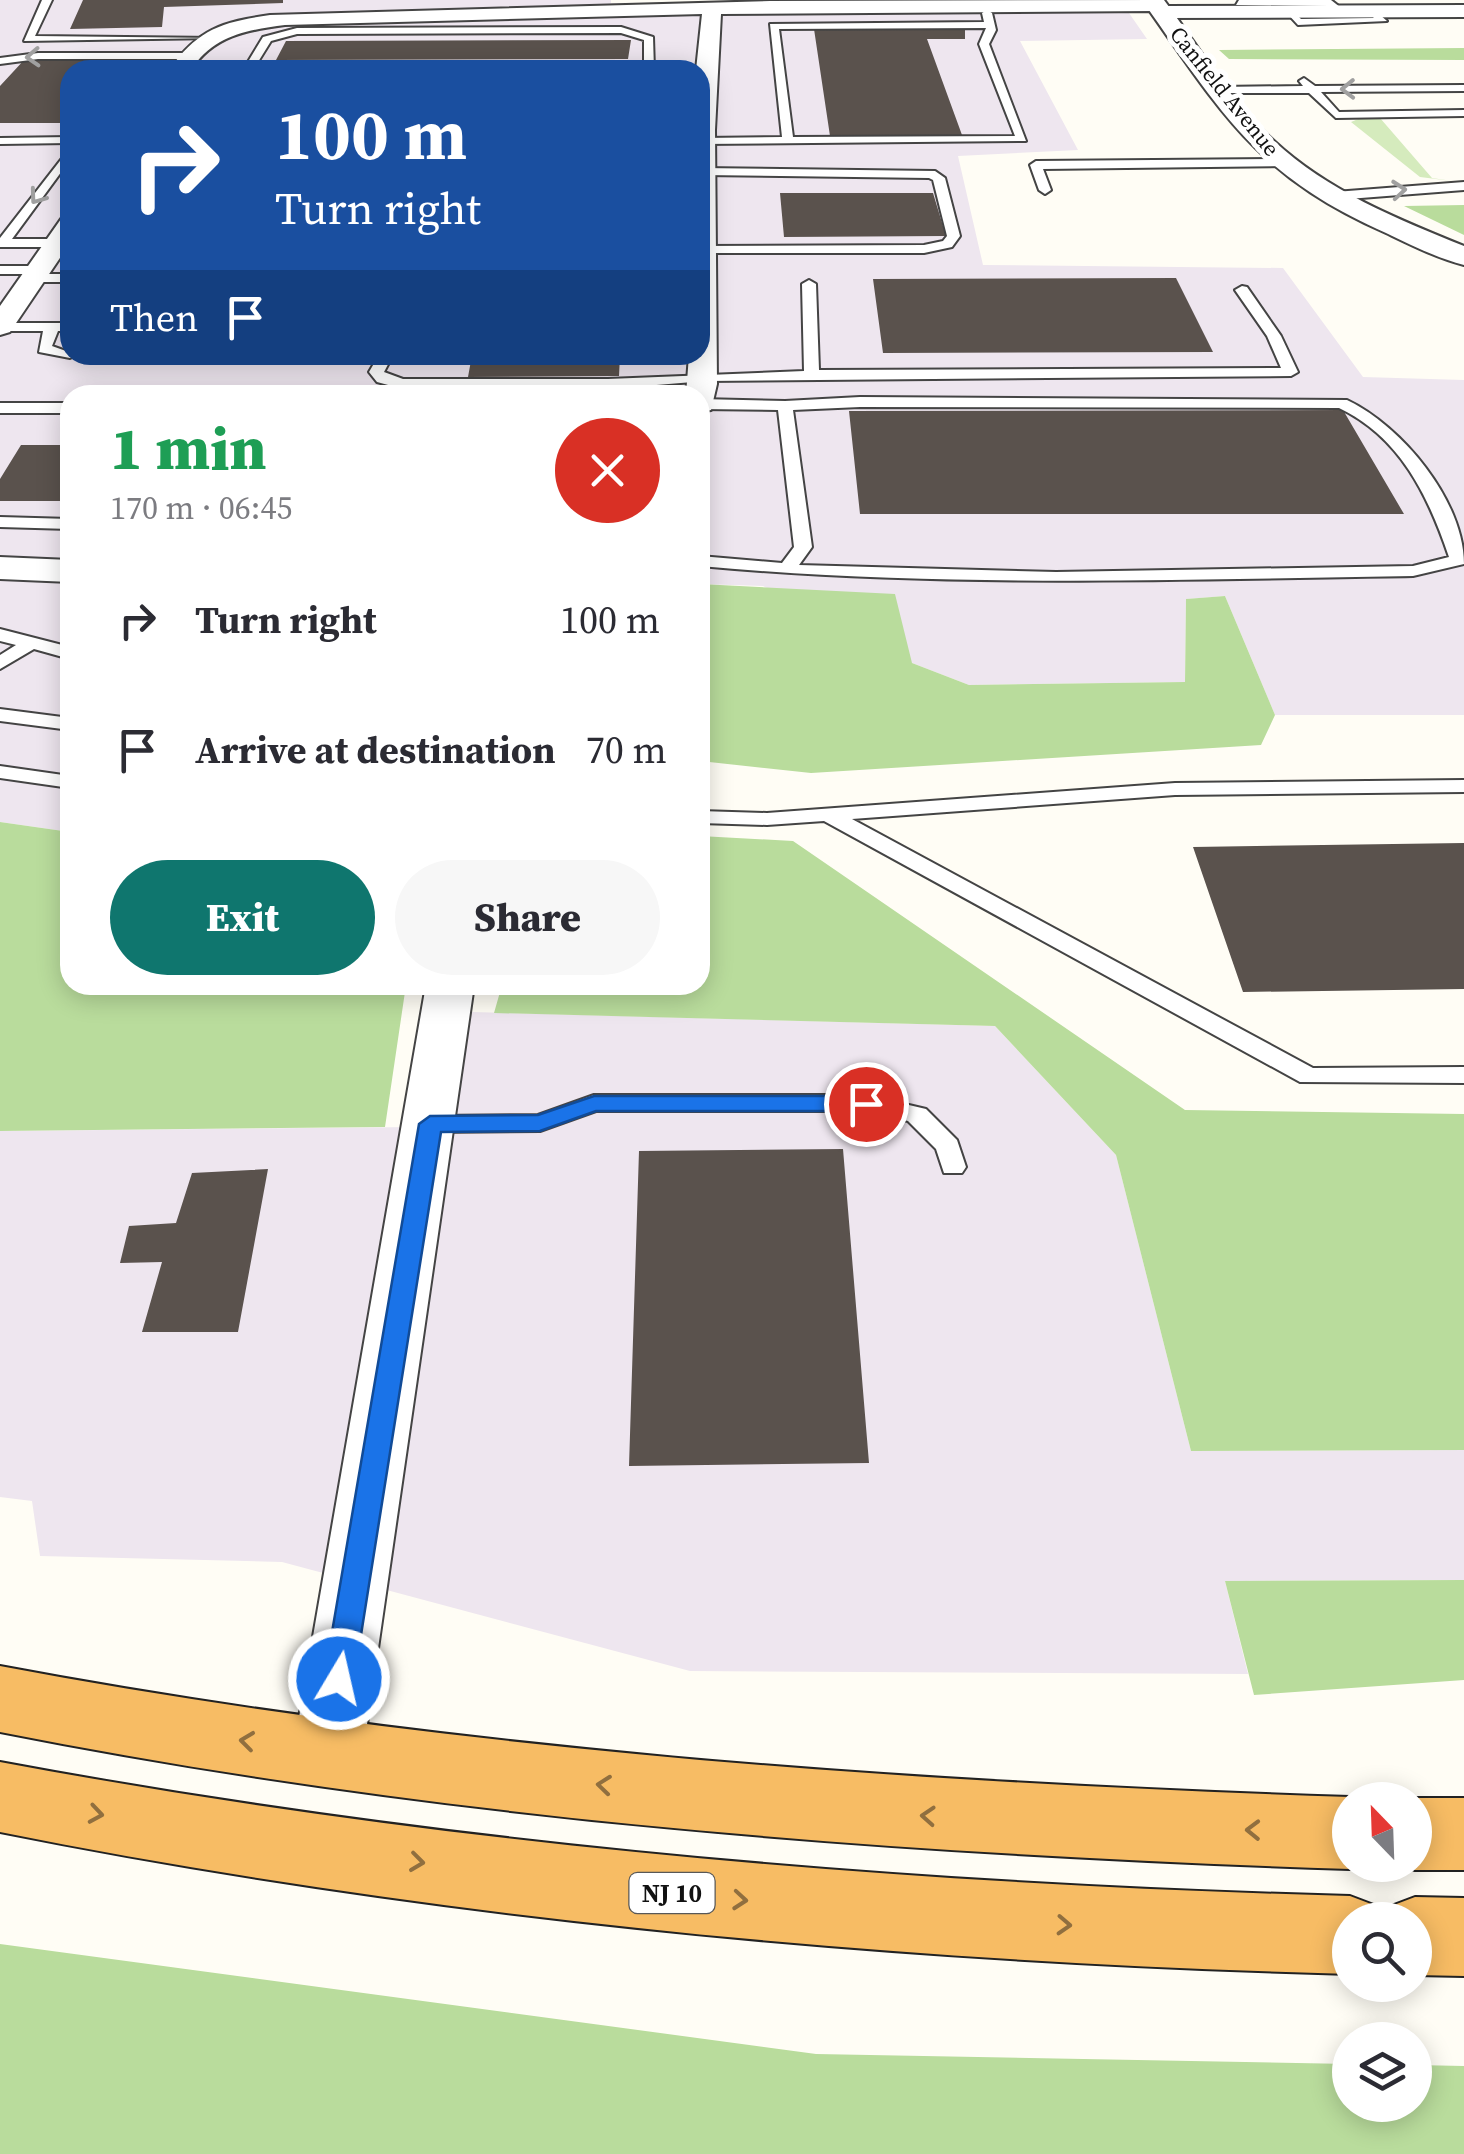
<!DOCTYPE html>
<meta charset="utf-8">
<style>
:root{--surface:#fff;--page:#f7f7f7;--text:#2b2b33;--muted:#7c7c81;--accent:#0f766e}
body{margin:0;font-family:"Source Serif 4",serif;background:var(--page);color:var(--text);height:100vh;display:flex;flex-direction:column;font-size:38px;white-space:nowrap}
*{box-sizing:border-box;margin:0}
p{font-size:32px;color:var(--muted)}
.icon{flex:none;width:55px;height:55px;fill:none;stroke:currentColor;stroke-width:2;stroke-linecap:round;stroke-linejoin:round}
.map{position:relative;flex:1;overflow:hidden}
.sheet{position:absolute;left:60px;top:385px;width:650px;height:610px;display:flex;flex-direction:column;background:var(--surface);border-radius:30px;box-shadow:0 5px 25px #0003}
.sheet>*{flex:none}
.top-card{position:absolute;left:60px;top:60px;width:650px;height:305px;border-radius:30px;box-shadow:0 5px 25px #0003;background:#1a4fa0;color:#fff;overflow:hidden}
.needle{width:65px;rotate:337deg}
.tools{position:absolute;left:1332px;top:1782px;display:grid;gap:20px}
.tools a{display:grid;place-items:center;width:100px;height:100px;border-radius:50%;background:var(--surface);box-shadow:0 5px 25px #0003;font-size:50px}
.pin{position:absolute;display:grid;place-items:center;width:85px;height:85px;color:#fff;margin:-42px;border:5px solid #fff;border-radius:50%;box-shadow:0 2px 10px #0007}
.me{position:absolute;width:110px;margin:-55px;rotate:9deg;stroke-linejoin:round;filter:drop-shadow(0 0 8px #0008)}
.turn{display:flex;align-items:center;gap:35px;height:210px;padding:0 50px;font-size:45px}
.turn .icon{width:130px;height:130px;stroke-width:2.5}
.turn b{display:block;font-size:70px;line-height:85px}
.then{display:flex;align-items:center;height:95px;padding:0 50px;background:#0003;gap:20px;font-size:38px}
.round{display:grid;place-items:center;flex:none;width:105px;height:105px;border-radius:52px;background:var(--page)}
.head{display:flex;align-items:center;justify-content:space-between;height:170px;padding:0 50px}
h1{font-size:60px;font-weight:800;line-height:75px;color:#1e9e55}
.cta{display:flex;gap:20px;margin-top:auto;padding:20px 50px}
.cta a{flex:1;height:115px;border-radius:60px;background:var(--accent);color:#fff;font-size:40px;font-weight:800;line-height:115px;text-align:center}
.cta a+a{background:var(--page);color:var(--text)}
ul{padding:0;list-style:none}
li{display:flex;align-items:center;gap:30px;height:130px;padding:0 50px}
li div{flex:1}
li b{display:block;font-size:38px}
li em{font-style:normal}
.map>svg:first-child{display:block}
.industrial{fill:#eee6ef;fill-rule:evenodd}
.green{fill:#d5ebbd}
.forest{fill:#b9dc9c}
.building{fill:#5a524d}
.lines{fill:none;stroke-linecap:round;stroke-linejoin:round}
.service-casing{stroke:#444;stroke-width:4}
.minor-casing{stroke:#444;stroke-width:4}
.tertiary-casing{stroke:#444;stroke-width:4}
.trunk-casing{stroke:#222;stroke-width:4}
.service{fill:#fff;fill-rule:evenodd}
.minor{fill:#fff;fill-rule:evenodd}
.tertiary{fill:#fff;fill-rule:evenodd}
.trunk{fill:#f7bc64;fill-rule:evenodd}
.oneway{stroke:#a0a0a0}
.oneway2{stroke:#906f3f}
.route{fill:#1a73e8;stroke:#114b97;stroke-width:2.5}
.labels{text-anchor:middle;dominant-baseline:central;stroke-width:10;stroke-linejoin:round;paint-order:stroke}
.far-street-label{font-size:22px;fill:#111;stroke:#fff}
.shield{fill:#fff;stroke:#585858;stroke-width:2.5}
.shield-label{font-size:25px;font-weight:bold;fill:#111}
</style>
<div class="map">
<svg width="1464" height="2154" viewBox="0 0 1464 2154">
<rect width="100%" height="100%" fill="#fffdf5"/>
<path class="industrial" d="M0 0H611V3L1120 0 1147 39 1020 41 1078 150 958 156 983 265 1283 268 1363 377 1464 380V715H1275L1225 596 1186 599 1185 682 969 685 912 663 763 586 700 584V395H70V832L0 822ZM70 70H700V355H70Z
M432 1011 995 1026 1116 1155 1191 1451 1464 1450V1580L1225 1581 1248 1674 690 1671 282 1562 40 1556 32 1501 0 1497V1131L417 1127Z"/>
<path class="green" d="M1363 117H1394L1380 118 1432 178 1452 181 1420 177 1351 122Z"/>
<path class="forest" d="M1464 48V60L1229 59 1219 50Z
M1464 205V235L1404 206Z
M700 584 895 594 912 663 969 685 1185 682 1186 599 1225 596 1275 715 1261 745 811 773 700 761Z
M0 822 70 832V985H406L385 1127 0 1131Z
M700 836 793 841 1185 1110 1464 1114V1450L1191 1451 1116 1155 995 1026 494 1013 502 985H700Z
M1464 1580V1680L1254 1695 1225 1581Z
M0 1944 816 2054 1350 2064V2105H1415V2065L1464 2066V2154H0Z"/>
<path class="building" d="M83 0H283V3L164 7 162 27 70 29Z
M965 28V39H927L962 135 830 136 814 29Z
M631 40 628 59 276 60 286 41Z
M121 58 111 70H70L68 123H0V86L25 59Z
M780 193H933L946 236 784 237Z
M1176 278 1213 352 883 353 873 279Z
M472 355H620L619 376 468 377Z
M1343 410 1404 514H860L849 411Z
M21 445H70V501H0V479Z
M1464 843V989L1243 992 1193 847Z
M843 1149 869 1463 629 1466 639 1151Z
M268 1169 238 1332H142L162 1262 120 1263 129 1226 176 1223 192 1173Z"/>
<g class="lines">
<g class="service-casing">
<path id="service" d="M42 0H52L35 36 216 38 24 41Z
M1239 0H1331L1345 11 1337 13 1329 6 1236 5Z
M1290 8 1301 19 1374 18 1367 11 1372 8 1387 21 1298 25 1285 11Z
M987 10 992 13 996 30 989 44 1026 141 700 144 703 138 782 137 770 24 984 22 982 13ZM986 28 979 44 1015 136 793 137 779 29Z
M621 27 653 37 654 70H644V40L621 33 297 34 271 41 253 70H243L263 37 297 28Z
M38 53H190L195 56 190 59H38L0 64V58Z
M1304 78 1315 86 1464 85V91L1321 92 1339 112 1464 110V116L1336 118 1309 93H1219L1214 90 1219 87 1303 86 1299 81Z
M70 137V143L0 144V138Z
M70 148V160L12 239H70V247H0V238Z
M1283 159 1287 166 1043 169 1051 190 1045 194 1039 190 1030 165 1036 161Z
M700 168 935 171 945 178 960 236 952 247 924 253H700L702 246 924 245 943 241 947 236 933 180 929 178 703 175Z
M1464 182V190L1335 200 1329 196 1335 192Z
M0 266H38L45 270 38 274H70V282H33L26 278 33 274H0Z
M809 280 816 284 819 370 1281 368 1267 336 1235 290 1242 286 1247 287 1281 336 1298 372 1291 376 705 381 608 389H403L377 382 369 372 379 355H393L384 372 403 379H608L804 371 802 284Z
M0 323H70V331H58L52 346 77 355 70 358 39 352 43 331H0Z
M860 397 1347 400C1402 426 1464 501 1464 564L1413 576C1175 580 936 588 700 566V556L782 563 794 547 778 410 700 409V399L785 401ZM860 407 1339 408C1400 437 1428 495 1449 557L1413 566 1056 572 799 565 812 547 793 410Z
M0 403H70V413H0Z
M0 517 70 519V529L0 527Z
M0 629 70 647V659L34 649 0 669V655L16 645 0 641Z
M0 709 70 718V730L0 721Z
M0 766 70 776V788L0 778Z
M1464 780V792L1175 795 852 819 1313 1068 1464 1067V1083L1300 1082 824 821 767 825 700 823V811L767 813 1175 783Z
M594 1095H866L926 1109 957 1140 966 1167 962 1173H944L936 1149 908 1121 866 1111H596L540 1131 431 1132 418 1124 431 1116 538 1115Z"/>
</g>
<g class="minor-casing">
<path id="minor" d="M770 1 1160 0 1166 6 1464 5V17L1162 18 1153 11 721 14 715 130 717 384 711 410 700 412V395H686L689 355H700V70H696L702 14 285 25C246 30 213 36 191 70H169C198 29 222 22 270 15Z
M70 216V243L10 332 0 335V306L61 219Z
M0 557 70 560V582L0 579Z
M426 985H474L363 1752 353 1774 328 1783 303 1774 293 1752Z"/>
</g>
<g class="tertiary-casing">
<path id="tertiary" d="M1142 0H1164C1199 47 1230 101 1274 141 1328 191 1397 219 1464 246V265C1437 258 1411 245 1386 233 1255 175 1221 112 1142 0Z"/>
</g>
<g class="trunk-casing">
<path id="trunk" d="M0 1666C445 1750 898 1782 1350 1797L1359 1800H1350V1865H1361L1350 1869C898 1854 444 1820 0 1732Z
M0 1762C444 1845 899 1884 1350 1896L1379 1907 1383 1916 1386 1908 1415 1897 1464 1898V1976L1415 1975V1920H1350V1974C901 1962 440 1920 0 1832Z
M1415 1798H1464V1870H1415L1401 1865H1415V1800H1409Z"/>
</g>
<use href="#service" class="service"/>
<use href="#minor" class="minor"/>
<use href="#tertiary" class="tertiary"/>
<use href="#trunk" class="trunk"/>
</g>
<defs><path id="oneway-chevron" d="M-2-3.5L2.5 0L-2 3.5" fill="none" stroke-width="1.6" stroke-linecap="round" stroke-linejoin="round" transform="scale(2.5)"/></defs>
<g class="oneway">
<use href="#oneway-chevron" transform="translate(33 57) rotate(177)"/>
<use href="#oneway-chevron" transform="translate(1348 89) rotate(179)"/>
<use href="#oneway-chevron" transform="translate(1399 190) rotate(-5)"/>
<use href="#oneway-chevron" transform="translate(37 197) rotate(126)"/>
</g>
<g class="oneway2">
<use href="#oneway-chevron" transform="translate(247 1741) rotate(-173)"/>
<use href="#oneway-chevron" transform="translate(604 1785) rotate(-174)"/>
<use href="#oneway-chevron" transform="translate(96 1814) rotate(9)"/>
<use href="#oneway-chevron" transform="translate(928 1816) rotate(-176)"/>
<use href="#oneway-chevron" transform="translate(1253 1830) rotate(-179)"/>
<use href="#oneway-chevron" transform="translate(417 1862) rotate(7)"/>
<use href="#oneway-chevron" transform="translate(740 1900) rotate(5)"/>
<use href="#oneway-chevron" transform="translate(1064 1925) rotate(3)"/>
</g>
<path class="route" d="M594 1096H866L877 1104 866 1111H596L540 1131 441 1132 354 1679 350 1688 339 1692 328 1688 324 1679 419 1124 430 1116 538 1115Z"/>
<g class="labels">
<g class="far-street-label">
<text transform="translate(1225 91) rotate(51)">Canfield Avenue</text>
</g>
<rect class="shield" x="629.5" y="1873" width="85" height="40" rx="8"/>
<g class="shield-label">
<text x="672" y="1893">NJ 10</text>
</g>
</g>
</svg>
<div class="tools">
<a><svg class="needle" viewBox="-14 -14 28 28"><path d="M0-13l5 13h-10z" fill="#e53935"/><path d="M0 13l5-13h-10z" fill="#7c7c81"/></svg></a>
<a><svg class="icon" aria-label="search" viewBox="0 0 24 24"><circle cx="10" cy="10" r="6"/><path d="M15 15l6 6"/></svg></a>
<a><svg class="icon" aria-label="layers" viewBox="0 0 24 24"><path d="M12 4l9 5-9 5-9-5zM3 14l9 5 9-5"/></svg></a>
</div>
<div class="pin" style="left:866px;top:1104px;background:#d93025"><svg class="icon" aria-label="arrive" viewBox="0 0 24 24"><path d="M6 21V4h12l-3 4 3 4H6"/></svg></div>
<svg class="me" style="left:339px;top:1679px" viewBox="-20 -20 40 40"><circle r="17" fill="#1a73e8" stroke="#fff" stroke-width="3"/><path d="M0-11L8 9 0 5-8 9z" fill="#fff"/></svg>
<div class="top-card">
<div class="turn"><svg class="icon" aria-label="right" viewBox="0 0 24 24"><path d="M7 20v-9h11M14 6l5 5-5 5"/></svg><div><b>100 m</b>Turn right</div></div>
<div class="then">Then<svg class="icon" aria-label="arrive" viewBox="0 0 24 24"><path d="M6 21V4h12l-3 4 3 4H6"/></svg></div>
</div>
<section class="sheet">
<div class="head"><div><h1>1 min</h1><p>170 m · 06:45</p></div><a class="round" style="background:#d93025;color:#fff"><svg class="icon" aria-label="close" viewBox="0 0 24 24"><path d="M6 6l12 12M18 6L6 18"/></svg></a></div>
<ul>
<li><svg class="icon" aria-label="right" viewBox="0 0 24 24"><path d="M7 20v-9h11M14 6l5 5-5 5"/></svg><div><b>Turn right</b></div><em>100 m</em></li>
<li><svg class="icon" aria-label="arrive" viewBox="0 0 24 24"><path d="M6 21V4h12l-3 4 3 4H6"/></svg><div><b>Arrive at destination</b></div><em>70 m</em></li>
</ul>
<div class="cta"><a>Exit</a><a>Share</a></div>
</section>
</div>
